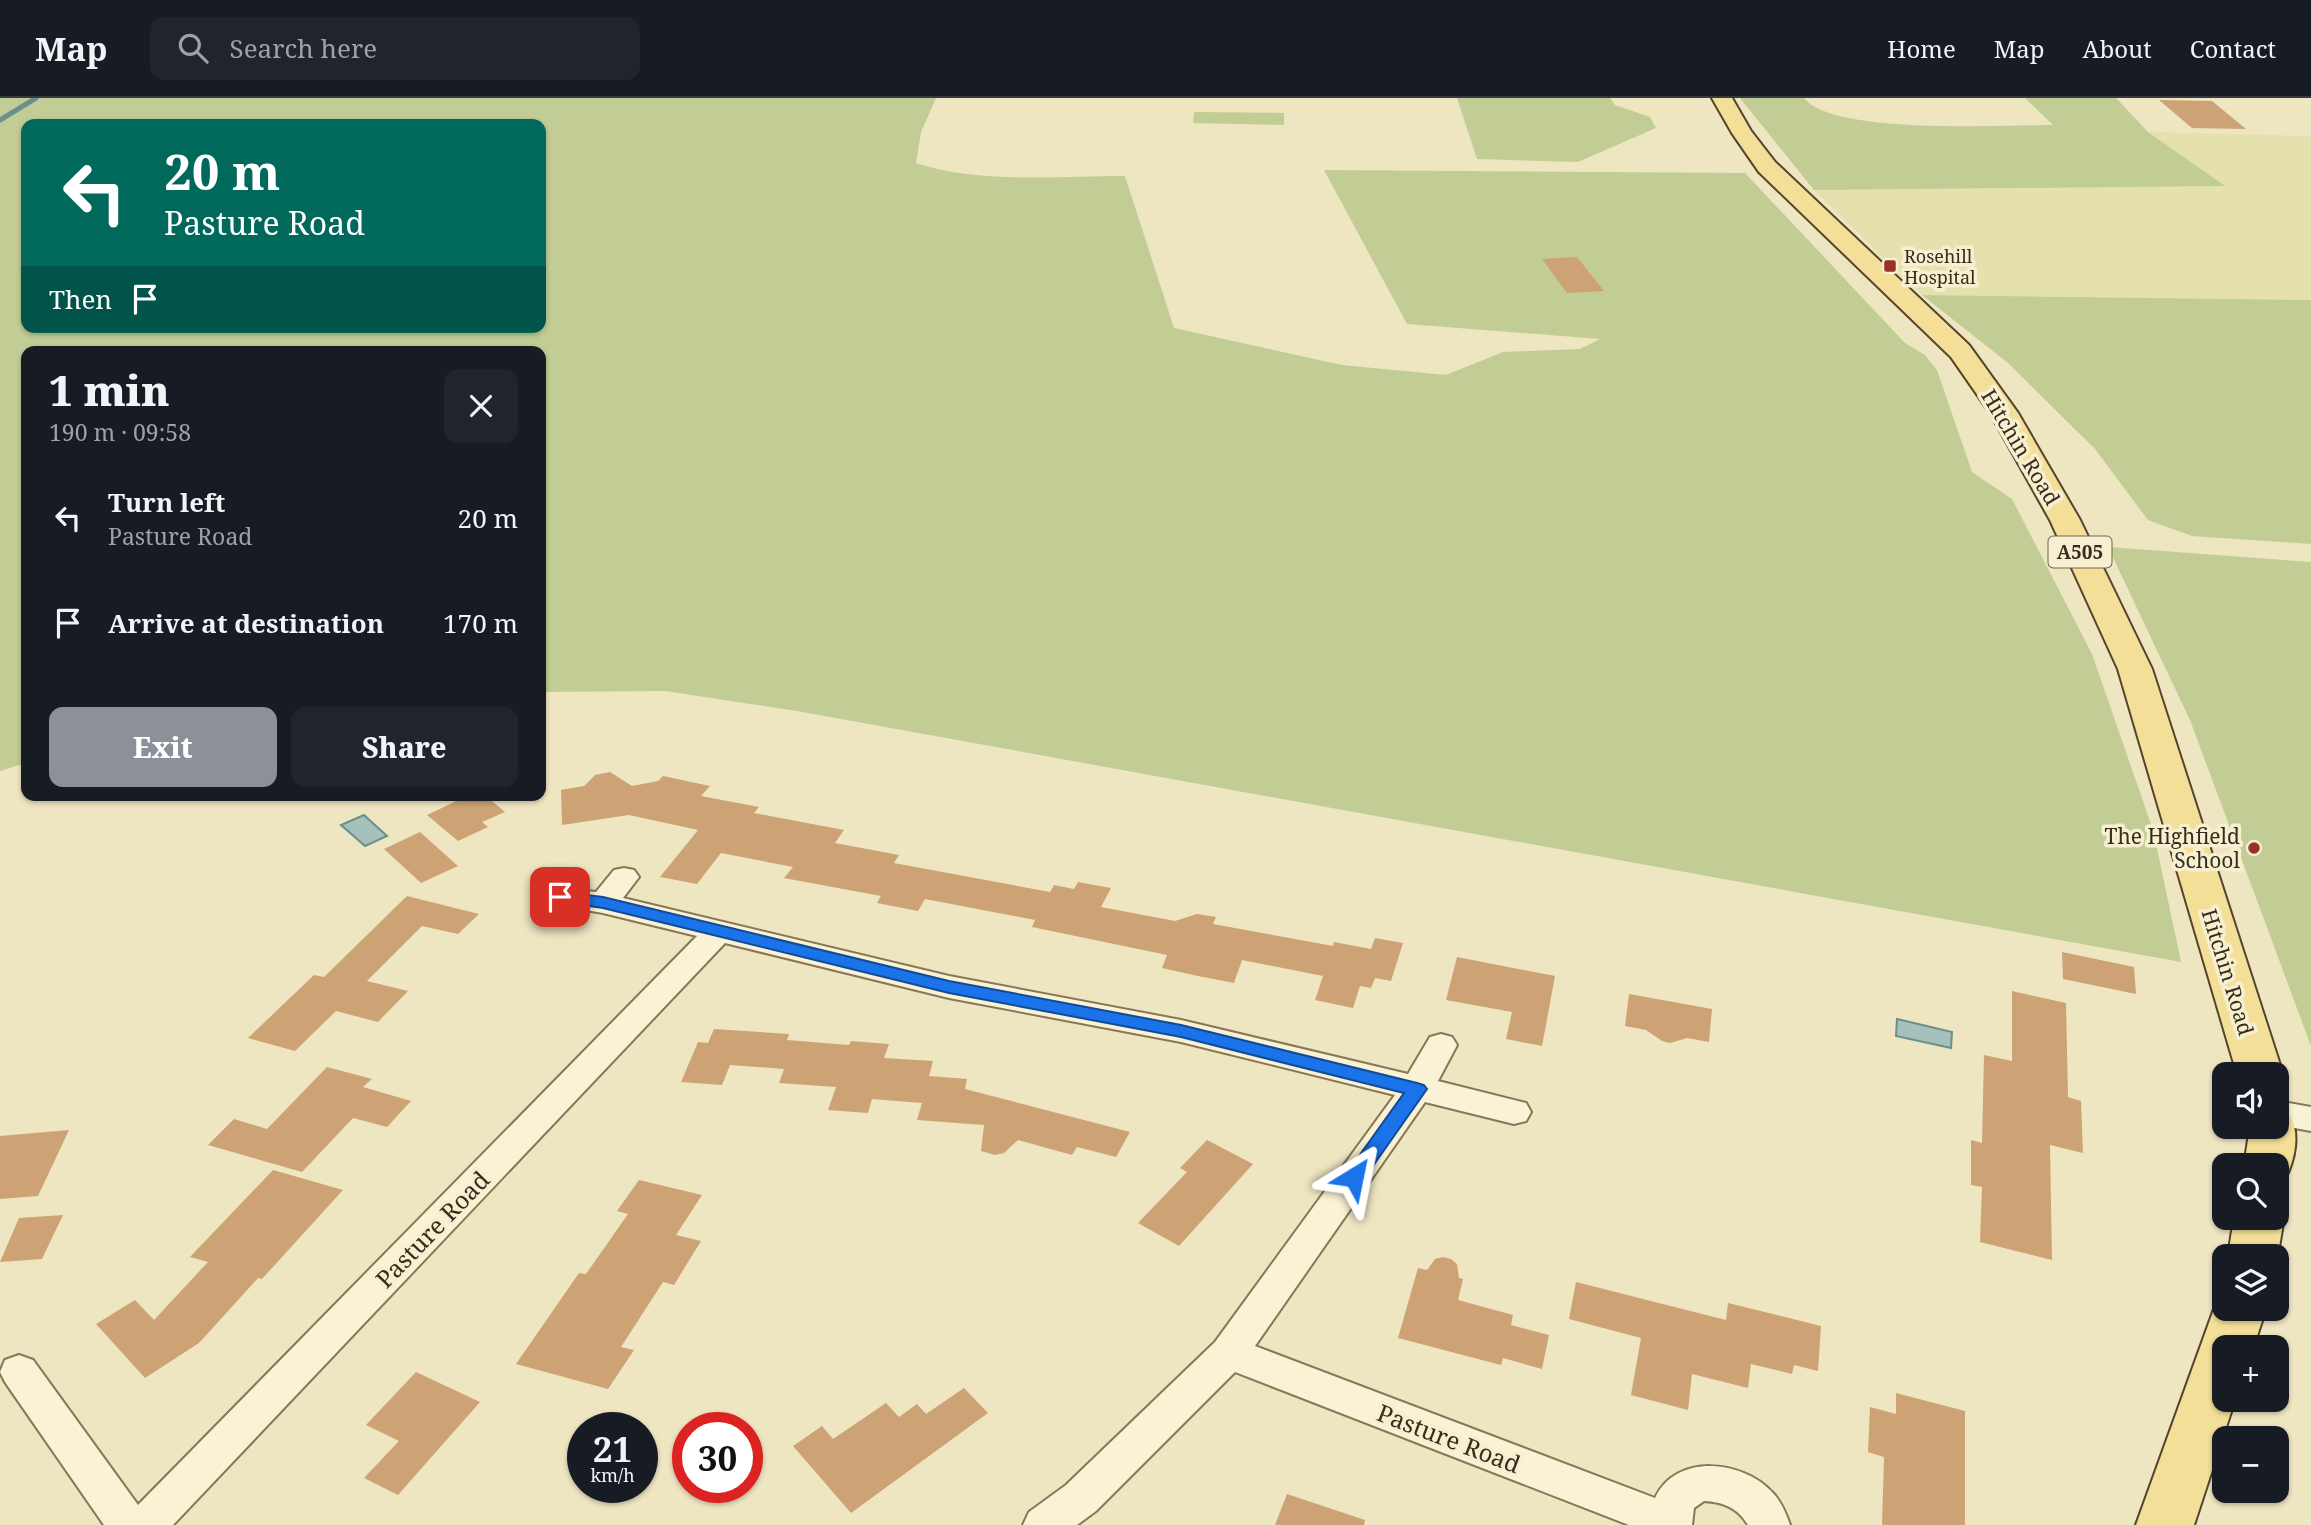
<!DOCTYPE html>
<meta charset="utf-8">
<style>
:root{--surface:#171b24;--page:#20242c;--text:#f1f3f6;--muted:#9ea1a6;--line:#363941;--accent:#8c9099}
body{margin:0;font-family:"Noto Serif",serif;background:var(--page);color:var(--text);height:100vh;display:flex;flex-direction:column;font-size:26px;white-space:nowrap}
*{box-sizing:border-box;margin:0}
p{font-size:23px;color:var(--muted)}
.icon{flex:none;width:38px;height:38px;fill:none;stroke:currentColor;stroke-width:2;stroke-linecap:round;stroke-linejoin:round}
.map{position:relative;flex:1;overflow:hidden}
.side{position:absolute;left:21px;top:248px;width:525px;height:455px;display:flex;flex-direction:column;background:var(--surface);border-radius:14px;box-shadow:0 2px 5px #0004}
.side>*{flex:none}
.top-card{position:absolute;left:21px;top:21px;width:525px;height:214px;border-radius:14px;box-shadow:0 2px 5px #0004;background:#00695c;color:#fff;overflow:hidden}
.controls{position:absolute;left:2212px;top:964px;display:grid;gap:14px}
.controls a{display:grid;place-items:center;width:77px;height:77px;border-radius:14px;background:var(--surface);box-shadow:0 2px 5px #0004;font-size:35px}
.speed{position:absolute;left:567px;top:1314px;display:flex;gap:14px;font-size:35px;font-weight:700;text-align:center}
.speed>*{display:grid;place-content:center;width:91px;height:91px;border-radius:50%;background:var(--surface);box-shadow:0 2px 5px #0004;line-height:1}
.speed small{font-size:18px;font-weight:400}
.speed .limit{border:10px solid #d22;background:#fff;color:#111}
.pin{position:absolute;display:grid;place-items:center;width:60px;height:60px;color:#fff;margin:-30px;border-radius:14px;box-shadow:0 4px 10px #0006}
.me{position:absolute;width:77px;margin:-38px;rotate:35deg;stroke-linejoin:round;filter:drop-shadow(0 0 5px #0008)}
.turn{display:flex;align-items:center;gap:24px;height:147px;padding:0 28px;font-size:32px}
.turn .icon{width:91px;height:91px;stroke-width:2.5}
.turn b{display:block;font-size:49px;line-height:60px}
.then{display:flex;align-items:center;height:66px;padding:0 28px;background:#0003;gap:14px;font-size:26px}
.round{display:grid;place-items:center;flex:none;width:74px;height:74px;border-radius:14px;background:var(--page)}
.head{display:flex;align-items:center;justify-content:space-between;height:119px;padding:0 28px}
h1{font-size:42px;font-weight:800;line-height:52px}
.button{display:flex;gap:14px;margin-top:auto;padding:14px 28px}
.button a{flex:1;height:80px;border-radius:14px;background:var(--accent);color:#fff;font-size:28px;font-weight:800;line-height:80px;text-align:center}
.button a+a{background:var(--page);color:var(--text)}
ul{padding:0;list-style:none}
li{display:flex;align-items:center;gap:21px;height:105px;padding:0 28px}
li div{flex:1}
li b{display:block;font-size:26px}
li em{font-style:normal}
header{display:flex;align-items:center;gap:42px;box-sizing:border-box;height:98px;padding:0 35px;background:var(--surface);border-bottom:2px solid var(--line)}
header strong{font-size:33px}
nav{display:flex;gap:38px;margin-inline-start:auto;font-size:24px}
.search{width:490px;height:63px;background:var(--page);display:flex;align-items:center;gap:18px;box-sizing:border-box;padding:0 24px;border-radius:14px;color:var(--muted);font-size:26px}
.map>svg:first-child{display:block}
.farmland{fill:#e4e1ae}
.green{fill:#c1cd95;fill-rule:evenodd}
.water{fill:#a4c1bb;stroke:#6b8f89;stroke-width:2}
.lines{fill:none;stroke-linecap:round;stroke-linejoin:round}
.stream{stroke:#6b8f89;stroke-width:5}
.building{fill:#cda376}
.minor-casing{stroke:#887658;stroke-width:4}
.primary-casing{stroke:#55442d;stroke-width:4}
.minor{fill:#f9f2d4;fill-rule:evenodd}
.primary{fill:#f3df98;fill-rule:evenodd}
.route{fill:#1a73e8;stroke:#114b97;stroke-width:2}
.poi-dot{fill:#983127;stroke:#f6efd0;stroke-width:2.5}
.labels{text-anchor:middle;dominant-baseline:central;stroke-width:7;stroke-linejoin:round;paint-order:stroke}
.far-poi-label{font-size:18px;fill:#372c1d;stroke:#f6efd0;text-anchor:start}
.shield{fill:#f6efd0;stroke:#706653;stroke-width:2}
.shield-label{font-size:19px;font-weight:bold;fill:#372c1d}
.street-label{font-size:21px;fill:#372c1d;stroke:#f6efd0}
.poi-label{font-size:21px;fill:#372c1d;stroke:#f6efd0;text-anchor:end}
.near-street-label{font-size:24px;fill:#372c1d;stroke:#f6efd0}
</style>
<header>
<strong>Map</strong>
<div class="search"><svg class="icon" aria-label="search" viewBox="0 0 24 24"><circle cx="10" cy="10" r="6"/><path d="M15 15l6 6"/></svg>Search here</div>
<nav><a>Home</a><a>Map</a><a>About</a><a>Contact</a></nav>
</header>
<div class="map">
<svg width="2311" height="1427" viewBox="0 0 2311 1427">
<rect width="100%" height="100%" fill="#eee5c1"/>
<path class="farmland" d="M2148 34 2311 38V202L1922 197 1814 92 2224 88Z"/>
<path class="green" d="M0 0H936L921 34 916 65C977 86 1060 78 1125 78L1174 230 1342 267 1446 277 1503 254 1580 251 1600 241 1407 226 1324 72 1745 75 1905 245 1925 257 1937 272 1972 374 2012 401 2092 556 2153 732 2181 864 797 613 665 593 541 594V254H26V665L0 673ZM26 26H541V229H26Z
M1457 0H1610L1615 7 1650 19 1656 30 1578 64 1477 61Z
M1740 0H1804C1832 37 2004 27 2053 27L2025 0H2116L2148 34 2225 88 1814 92Z
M1194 14 1284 15V27L1193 25Z
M1922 197 2311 202V446L2192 438 2148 422 2095 351 2008 265Z
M2108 449 2311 464V948L2190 622Z"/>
<path class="water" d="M364 717 387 738 365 748 341 727Z
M1897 921 1952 934 1951 950 1896 938Z"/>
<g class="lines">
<path class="stream" d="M0 22 36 0"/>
</g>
<path class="building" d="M2159 2 2212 3 2246 31 2192 30Z
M1577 159 1604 193 1567 195 1542 161Z
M610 674 632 688 658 683 663 678 710 688 701 698 759 709 754 715 844 732 835 745 899 757 894 765 1050 794 1054 787 1074 791 1078 784 1111 790 1101 809 1175 823 1197 816 1216 819 1213 826 1333 848 1334 844 1371 851 1375 840 1403 845 1391 883 1375 880 1371 890 1360 888 1353 910 1315 902 1323 878 1242 862 1234 885 1198 878 1162 870 1167 857 1032 829 1035 822 925 801 918 813 877 805 881 798 784 780 793 769 721 755 697 786 660 779 698 732 629 717 562 727 561 692 584 688 595 677Z
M467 698H486L505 714 482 724 488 729 458 743 427 717Z
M420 734 458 768 421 785 384 751Z
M407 798 479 816 458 836 422 828 367 883 408 893 378 924 336 913 295 953 248 940 314 877 324 879Z
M2062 854 2134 869 2136 896 2063 881Z
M1457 859 1555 878 1542 948 1506 941 1512 914 1446 902Z
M2012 893 2066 905 2068 999 2081 1003 2083 1055 2050 1047 2052 1162 1980 1144 1982 1089 1971 1087V1042L1982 1045 1984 957 2012 963Z
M1629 896 1712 911 1709 944 1687 940 1670 945 1662 943 1646 932 1625 928Z
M714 931 789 936 787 942 849 947 851 943 889 946 884 960 933 963 929 978 967 981 965 991 1130 1034 1116 1059 1077 1049 1072 1057 1018 1042 1004 1055 995 1057 981 1053 984 1027 917 1022 922 1005 872 1001 868 1015 828 1012 836 989 779 985 784 971 730 967 722 987 681 984 698 944 708 945Z
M327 969 372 981 363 989 411 1003 387 1029 353 1020 302 1074 208 1047 234 1021 267 1031Z
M69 1032 38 1098 0 1101V1038Z
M1207 1042 1253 1066 1179 1148 1138 1125 1187 1074 1180 1070Z
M273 1072 343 1092 262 1181 258 1180 199 1245 145 1280 96 1226 135 1202 154 1222 208 1164 190 1159Z
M639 1082 702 1097 676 1137 701 1143 674 1187 663 1184 621 1249 634 1252 608 1291 516 1266 579 1175 586 1176 628 1116 617 1113Z
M63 1117 42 1161 0 1164 19 1120Z
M1443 1159 1451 1161 1457 1166 1459 1180 1463 1181 1458 1202 1513 1217 1511 1227 1549 1237 1542 1271 1503 1260 1501 1267 1398 1240 1418 1170 1427 1172 1435 1161Z
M1576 1184 1726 1222 1728 1205 1821 1228 1818 1273 1794 1267 1792 1276 1751 1266 1748 1290 1692 1276 1688 1312 1631 1297 1641 1240 1569 1221Z
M416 1274 480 1304 398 1397 364 1380 399 1343 366 1327Z
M964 1290 988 1315 851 1415 793 1348 822 1328 833 1341 886 1305 899 1319 917 1306 926 1316Z
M1896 1295 1965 1313V1427H1882L1884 1359 1868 1354 1870 1309 1896 1316Z
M1287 1396 1365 1422 1364 1427H1275Z"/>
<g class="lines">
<g class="minor-casing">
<path id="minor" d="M624 770 634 772 639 779 623 800 949 878 1181 922 1408 976 1430 939 1441 936 1452 939 1457 947 1438 983 1526 1005 1531 1014 1526 1023 1514 1026 1425 1004 1255 1248 1655 1400C1676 1355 1742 1362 1772 1394 1781 1403 1786 1415 1790 1427H1748C1738 1410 1723 1404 1704 1403L1694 1410 1692 1427H1629L1235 1274 1096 1413 1077 1427H1023L1029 1414 1066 1387 1215 1244 1395 997 1181 944 949 900 725 845 173 1427H104L5 1284 0 1274 5 1262 19 1257 33 1262 138 1407 697 838 603 815 550 806 545 799 550 792 560 790 596 794 614 772Z
M2277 1003 2311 1009V1033L2277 1027Z"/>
</g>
<g class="primary-casing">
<path id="primary" d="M1712 0H1732L1751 33 1775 64 1969 247 2018 315 2080 422 2152 571 2283 976 2277 986V976H2237L2118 571 2050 422 1990 315 1951 259 1759 74 1732 35Z
M2277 1013 2290 1017C2300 1036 2295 1062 2285 1081L2277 1083V1068H2244L2250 1029H2277Z
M2277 1107 2284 1120 2277 1161V1158H2228L2234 1120H2277Z
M2224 1195V1211H2266L2253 1250H2224V1302H2235L2194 1427H2136L2214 1211Z"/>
</g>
<use href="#minor" class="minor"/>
<use href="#primary" class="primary"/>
</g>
<path class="route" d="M560 794 603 799 949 883 1181 927 1417 985 1424 987 1427 991 1361 1085 1354 1087 1347 1085 1344 1079 1404 995 1181 939 949 895 603 810 554 803 552 799Z"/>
<g class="poi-dot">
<rect x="1883" y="161" width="14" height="14" rx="3.5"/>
<circle cx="2254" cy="750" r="7"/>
</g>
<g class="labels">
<g class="far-poi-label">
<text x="1904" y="158">Rosehill<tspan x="1904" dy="21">Hospital</tspan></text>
</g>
<rect class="shield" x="2048.5" y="438.5" width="63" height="31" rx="5"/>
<g class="shield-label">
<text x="2080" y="454">A505</text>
</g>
<g class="street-label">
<text transform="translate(2021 349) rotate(59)">Hitchin Road</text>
<text transform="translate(2228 874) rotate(73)">Hitchin Road</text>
</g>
<g class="poi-label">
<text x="2240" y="738">The Highfield<tspan x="2240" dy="24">School</tspan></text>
</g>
<g class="near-street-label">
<text transform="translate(432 1131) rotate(-46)">Pasture Road</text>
<text transform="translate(1449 1340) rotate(21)">Pasture Road</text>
</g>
</g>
</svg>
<div class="controls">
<a><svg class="icon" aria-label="sound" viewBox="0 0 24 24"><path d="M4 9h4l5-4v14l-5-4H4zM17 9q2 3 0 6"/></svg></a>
<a><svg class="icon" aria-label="search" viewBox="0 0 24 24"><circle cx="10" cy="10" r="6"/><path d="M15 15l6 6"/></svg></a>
<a><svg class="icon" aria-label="layers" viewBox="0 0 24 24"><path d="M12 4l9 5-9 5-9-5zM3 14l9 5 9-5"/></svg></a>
<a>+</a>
<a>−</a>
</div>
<div class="speed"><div>21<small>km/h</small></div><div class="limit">30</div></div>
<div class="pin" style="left:560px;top:799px;background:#d93025"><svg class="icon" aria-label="arrive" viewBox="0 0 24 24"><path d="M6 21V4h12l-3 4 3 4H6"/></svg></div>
<svg class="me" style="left:1354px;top:1079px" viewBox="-20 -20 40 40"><path d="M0-17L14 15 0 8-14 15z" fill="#1a73e8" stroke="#fff" stroke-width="4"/></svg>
<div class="top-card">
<div class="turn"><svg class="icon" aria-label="left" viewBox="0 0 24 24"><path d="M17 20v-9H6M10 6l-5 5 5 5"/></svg><div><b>20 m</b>Pasture Road</div></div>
<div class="then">Then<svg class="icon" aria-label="arrive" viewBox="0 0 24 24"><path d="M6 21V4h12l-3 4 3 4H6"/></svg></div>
</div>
<section class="side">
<div class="head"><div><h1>1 min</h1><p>190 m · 09:58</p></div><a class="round"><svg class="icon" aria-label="close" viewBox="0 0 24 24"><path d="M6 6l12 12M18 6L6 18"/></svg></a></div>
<ul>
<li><svg class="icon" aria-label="left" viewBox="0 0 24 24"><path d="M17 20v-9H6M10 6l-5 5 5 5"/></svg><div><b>Turn left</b><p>Pasture Road</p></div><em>20 m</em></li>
<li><svg class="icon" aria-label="arrive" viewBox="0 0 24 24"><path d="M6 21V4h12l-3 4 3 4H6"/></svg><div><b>Arrive at destination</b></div><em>170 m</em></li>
</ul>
<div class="button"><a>Exit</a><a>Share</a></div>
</section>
</div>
